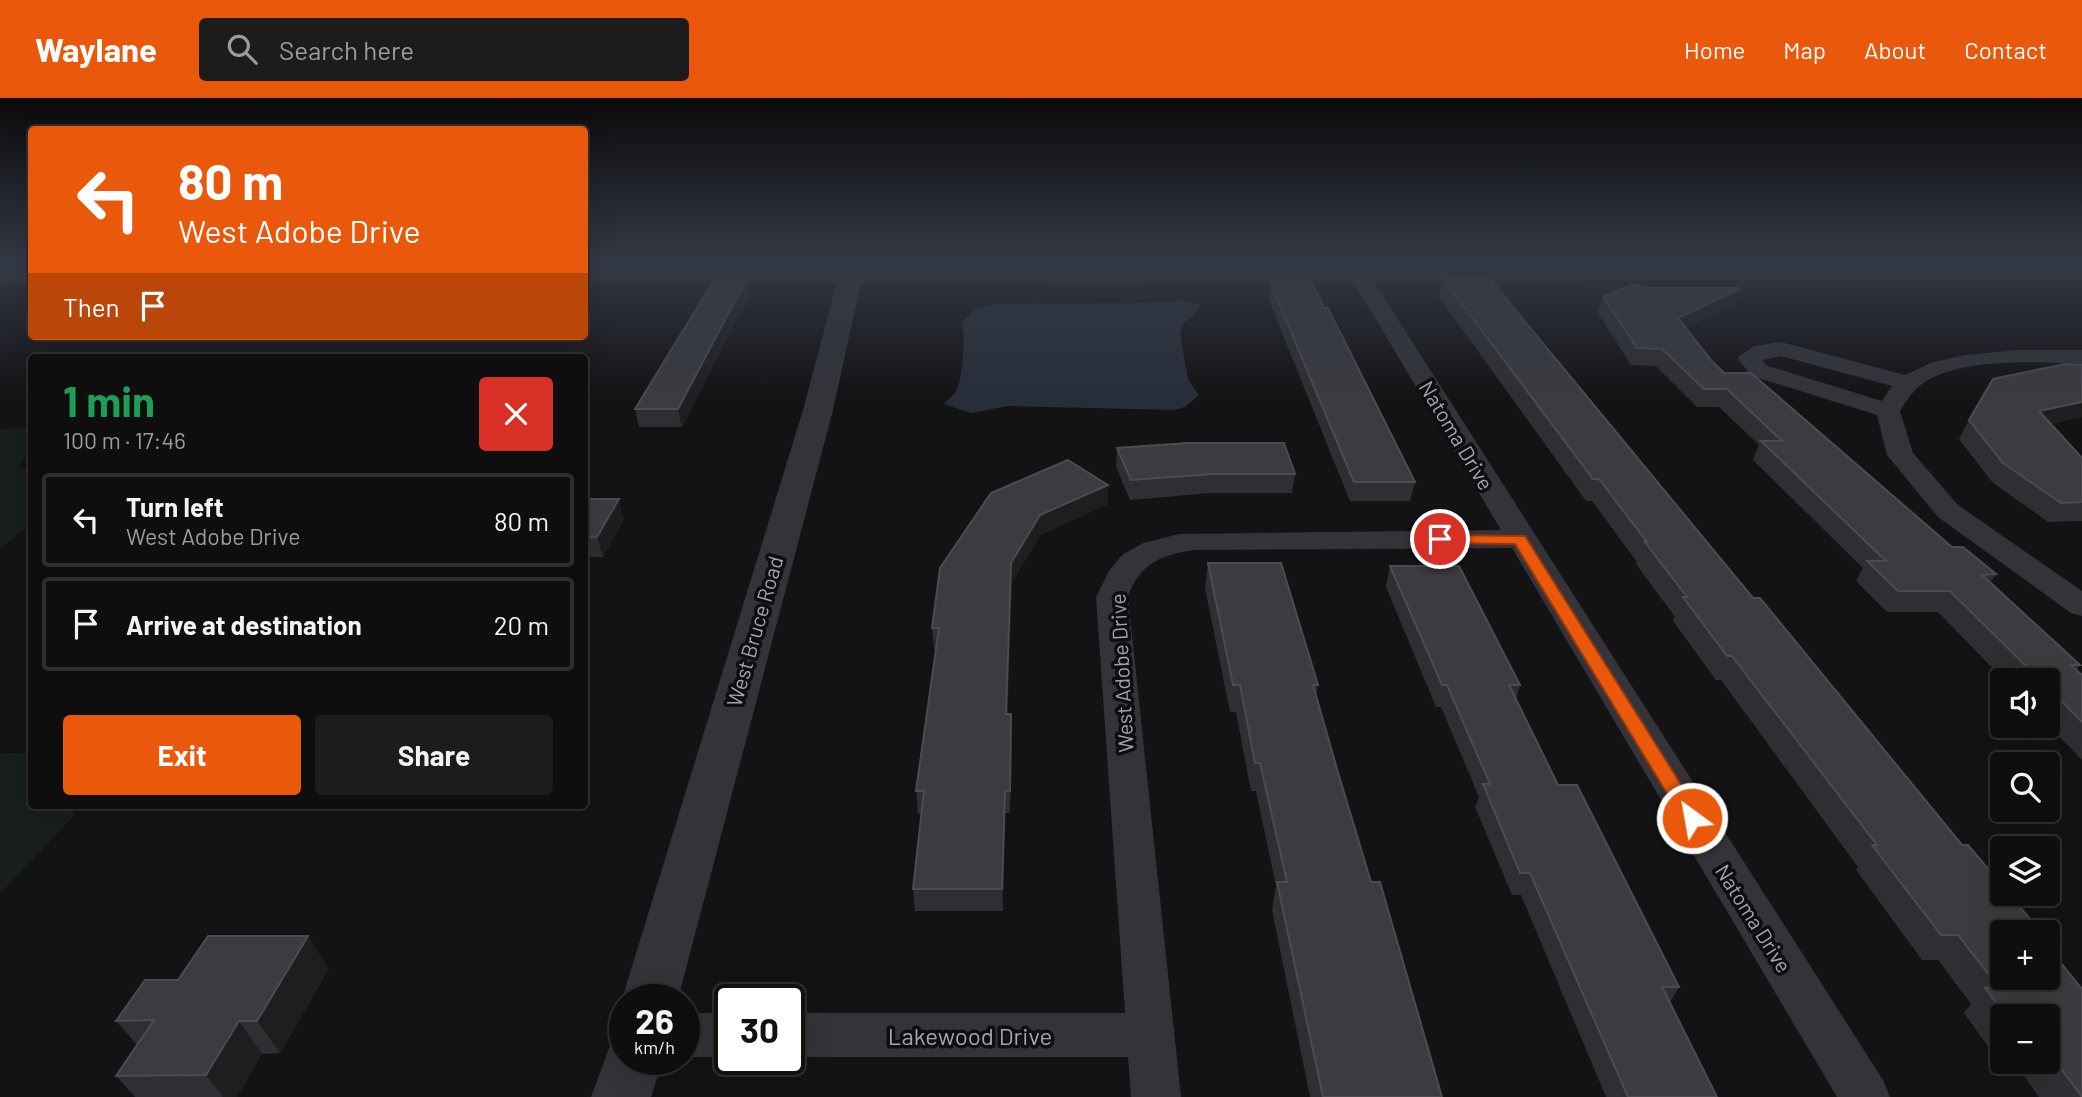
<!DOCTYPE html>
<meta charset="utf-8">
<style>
:root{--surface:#0e0e0f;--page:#1c1c1d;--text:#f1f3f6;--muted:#9b9c9e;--line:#2e2e2f;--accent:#ea580c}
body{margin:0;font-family:Barlow,sans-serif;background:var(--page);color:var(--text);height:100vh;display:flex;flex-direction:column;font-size:26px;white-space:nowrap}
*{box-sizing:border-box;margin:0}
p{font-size:23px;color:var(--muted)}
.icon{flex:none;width:38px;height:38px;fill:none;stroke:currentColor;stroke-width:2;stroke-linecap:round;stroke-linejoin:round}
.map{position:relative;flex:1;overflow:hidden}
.panel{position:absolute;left:28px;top:256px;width:560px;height:455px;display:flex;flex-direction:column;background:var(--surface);border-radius:7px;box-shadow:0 7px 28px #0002,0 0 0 2px var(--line)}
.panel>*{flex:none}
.hud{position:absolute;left:28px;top:28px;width:560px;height:214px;border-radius:7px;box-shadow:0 7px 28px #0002,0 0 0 2px var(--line);background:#ea580c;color:#fff;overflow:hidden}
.fabs{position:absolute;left:1990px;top:570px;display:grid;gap:14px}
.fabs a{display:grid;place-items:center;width:70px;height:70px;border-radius:7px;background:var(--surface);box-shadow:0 7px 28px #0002,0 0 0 2px var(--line);font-size:35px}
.speed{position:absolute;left:609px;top:886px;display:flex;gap:14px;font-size:35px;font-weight:700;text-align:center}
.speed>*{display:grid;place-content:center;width:91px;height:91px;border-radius:50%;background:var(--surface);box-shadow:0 7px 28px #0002,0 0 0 2px var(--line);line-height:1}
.speed small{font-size:18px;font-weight:400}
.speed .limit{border:4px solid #111;border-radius:10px;background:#fff;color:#111}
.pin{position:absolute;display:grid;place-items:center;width:60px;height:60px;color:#fff;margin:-30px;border:4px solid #fff;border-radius:50%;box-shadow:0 2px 7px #0007}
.me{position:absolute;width:77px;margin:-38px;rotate:328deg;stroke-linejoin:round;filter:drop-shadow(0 0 5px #0008)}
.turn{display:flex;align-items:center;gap:24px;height:147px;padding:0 35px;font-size:32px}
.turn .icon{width:91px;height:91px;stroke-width:2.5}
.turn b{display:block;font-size:49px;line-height:60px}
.then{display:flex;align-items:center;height:66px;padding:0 35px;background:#0003;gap:14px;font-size:26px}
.round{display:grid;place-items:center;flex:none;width:74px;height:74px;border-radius:7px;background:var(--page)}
.summary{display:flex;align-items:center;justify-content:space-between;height:119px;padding:0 35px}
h1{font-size:42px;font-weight:700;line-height:52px;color:#1e9e55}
.primary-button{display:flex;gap:14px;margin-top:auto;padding:14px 35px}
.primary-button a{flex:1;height:80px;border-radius:7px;background:var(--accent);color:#fff;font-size:28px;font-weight:700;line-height:80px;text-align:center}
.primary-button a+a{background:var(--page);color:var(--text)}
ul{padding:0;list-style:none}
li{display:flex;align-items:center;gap:21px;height:94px;margin:0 14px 10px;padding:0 21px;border:4px solid var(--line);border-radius:7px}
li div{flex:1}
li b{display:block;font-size:26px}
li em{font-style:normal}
header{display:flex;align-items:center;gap:42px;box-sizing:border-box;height:98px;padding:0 35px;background:var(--accent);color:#fff}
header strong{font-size:33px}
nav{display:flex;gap:38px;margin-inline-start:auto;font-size:24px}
.search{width:490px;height:63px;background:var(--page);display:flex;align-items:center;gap:18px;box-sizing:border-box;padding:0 24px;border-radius:7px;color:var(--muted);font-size:26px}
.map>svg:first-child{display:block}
.green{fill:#181f1b}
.water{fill:#272e39}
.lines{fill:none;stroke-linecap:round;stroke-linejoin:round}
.minor{fill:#333339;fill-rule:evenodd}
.tertiary{fill:#333339;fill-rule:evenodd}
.wall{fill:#2f2e32;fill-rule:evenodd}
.shaded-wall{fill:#1e1d20}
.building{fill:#3b3b40;stroke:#4b4b53;stroke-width:2}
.route{fill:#ea580c;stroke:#983908;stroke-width:2}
.labels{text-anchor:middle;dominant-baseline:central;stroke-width:7;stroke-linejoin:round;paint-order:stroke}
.street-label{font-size:21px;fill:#a2a4b6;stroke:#0e0d0f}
.near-street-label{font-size:24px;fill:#a2a4b6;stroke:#0e0d0f}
</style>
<header>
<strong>Waylane</strong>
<div class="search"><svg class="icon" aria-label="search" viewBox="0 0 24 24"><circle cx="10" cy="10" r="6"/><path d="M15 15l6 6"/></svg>Search here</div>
<nav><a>Home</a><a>Map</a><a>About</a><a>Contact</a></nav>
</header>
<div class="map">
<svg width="2082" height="999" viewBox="0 0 2082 999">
<rect width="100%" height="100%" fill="#131214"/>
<path class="green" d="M585 163H821L819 166H585Z
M874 163H2082V170H901Z
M31 329V348L19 371 31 372V426L0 451V331Z
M0 655H31L32 707H69L75 717 0 796Z"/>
<path class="water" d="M1183 202 1200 207 1193 219 1184 224 1180 235 1188 282 1199 297 1185 309 1173 312 1008 308 971 315 944 306C947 301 953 299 956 293 962 285 967 234 961 225L977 210 997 206 1146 205Z"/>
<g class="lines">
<path class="minor" d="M1359 170 1369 176 1883 982 1890 999H1837L1512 450 1194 452C1161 457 1139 466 1128 499L1181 999H1131L1128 959H789V915H1125L1096 499 1109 473 1122 457 1143 445 1179 436 1501 432 1349 176Z
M1781 244 1905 277 1933 264 1965 257 2017 252H2082V266C2038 264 1970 260 1930 281 1916 288 1908 300 1900 313L1913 355 1958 407 2082 493V518L2071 515 1938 419 1887 357 1877 317 1752 278 1737 260 1754 248ZM1781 258 1892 288 1882 303 1768 268 1762 262Z
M684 915H730V959H684Z"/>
<path class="tertiary" d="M842 163H866L864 169 2082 167V181L861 184 833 312 678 901H625V907L622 901 803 312 837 184H584V170L841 169Z
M0 171H32V185H0Z
M625 937V961H663L651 999H591L612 942Z"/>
</g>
<path class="wall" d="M1443 181H1490L1753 500H1760L1962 747H1968L2002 787V796H2009L2042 835H2002V880H2048V849L2082 891V999H2039L2017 968H2002L1964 915 1971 906 1938 862H1922L1856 772 1858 769 1721 582H1716L1673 523 1675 519 1636 466 1637 464 1592 403H1586L1439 199ZM2002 919H2048V964H2002Z
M746 182 749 198 682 329H639L635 311Z
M1270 184 1324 210 1415 384 1410 403H1350L1268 200Z
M1648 190H1741L1735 206 1686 230 1711 262 1724 275 1952 449 1996 476 1991 484 2080 567 2077 572 2082 577V662L2048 627V583H2005L1938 514H1887L1856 483 1863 470 1753 362 1759 347 1719 309H1697L1656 268 1631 267 1598 215 1603 199Z
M2082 319 2051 326 2082 360V423L2048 424 1992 384 1959 341 1969 322Z
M1117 350 1295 376 1292 395H1211L1130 402 1116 369Z
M1108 387V406L1040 437 1012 485 1007 616 1012 638 1010 715H1005L1003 813H915L913 791 921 716H918L916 693 936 551H934L932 530 940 470Z
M584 401 624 421 603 459H584Z
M1208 465 1318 587 1316 598 1337 671 1371 784 1442 999H1310L1272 812 1276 788 1256 693H1251L1236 614H1230L1205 490Z
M1390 468 1520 587 1516 601 1558 687 1679 889 1670 904 1717 999H1606L1521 797H1512L1475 709 1479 699 1441 609H1436L1386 489Z
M329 871 280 955 262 956 237 999H135L116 978 137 947 116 923 178 882Z"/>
<path class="shaded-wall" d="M746 182 749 198 682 329 678 311Z
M1741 190 1735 206 1672 236 1678 220Z
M2082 304V319L2028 331 2039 313Z
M1108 387V406L1040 437 1012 485 1007 638 1006 616 1011 465 1040 417Z
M619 401 624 421 603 459 597 439Z
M1011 616 1012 638 1010 715V693Z
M1005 693V715L1003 813 1002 791Z
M308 838 329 871 280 955 257 923Z
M239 923 262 956 237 999H223L206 977Z"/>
<path class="building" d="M1443 181H1490L1753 500H1760L1962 747H1968L2002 787V796H2009L2042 835H2002V880H2048V849L2082 891V999L2048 953V919H2007L1985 890H1999L1958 837H1941L1872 747H1877L1732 558H1727L1683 499H1687L1645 444H1647L1599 381H1593Z
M714 182H746L678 311H635Z
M1270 184H1312L1324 210H1328L1415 384H1354Z
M1634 186 1648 190H1741L1678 220 1711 262 1724 275H1751L1952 449H1963L1996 476 1982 477 2080 567H2071L2082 577V624L2048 589V583H2041L1950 493H1898L1867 463H1886L1761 343H1782L1727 291H1704L1662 251 1637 250 1603 199Z
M2065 266 2082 267V304L2039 313 2082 360V404L2061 405 2003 365 1969 322 1993 281Z
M1188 345H1284L1295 376H1213L1131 382 1117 350Z
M1068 362 1108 387 1040 417 1011 465 1006 616H1011L1010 693H1005L1002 791H913L924 693H916L939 530H932L940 470 991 395Z
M584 401H619L597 439H584Z
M1208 465H1281L1318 587H1313L1337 671 1371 784H1380L1442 999H1323L1277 784H1287L1260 665H1255L1240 587H1233Z
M1390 468H1459L1520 587H1509L1558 687H1577L1679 889H1662L1717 999H1628L1530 775H1520L1483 686H1490L1447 587H1442Z
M208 838H308L257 923H239L206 977 116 978 154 922 116 923 145 882H178Z"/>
<linearGradient id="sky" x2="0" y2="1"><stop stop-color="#0a0a0b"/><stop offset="0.54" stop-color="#333945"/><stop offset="1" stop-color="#333945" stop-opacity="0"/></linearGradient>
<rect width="2082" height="303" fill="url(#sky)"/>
<path class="route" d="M1440 437 1525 438 1699 715 1702 720 1699 725H1685L1515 446 1435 445 1433 441Z"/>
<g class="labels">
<g class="street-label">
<text transform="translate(1457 337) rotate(59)">Natoma Drive</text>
<text transform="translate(754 533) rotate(-74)">West Bruce Road</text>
<text transform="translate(1121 575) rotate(-93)">West Adobe Drive</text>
<text transform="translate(1754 820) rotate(58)">Natoma Drive</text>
</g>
<g class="near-street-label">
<text x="970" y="937">Lakewood Drive</text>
</g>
</g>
</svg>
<div class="fabs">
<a><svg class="icon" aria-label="sound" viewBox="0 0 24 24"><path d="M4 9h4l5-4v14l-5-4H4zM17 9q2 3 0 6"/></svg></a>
<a><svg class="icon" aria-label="search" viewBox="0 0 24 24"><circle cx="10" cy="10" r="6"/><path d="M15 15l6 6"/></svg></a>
<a><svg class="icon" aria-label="layers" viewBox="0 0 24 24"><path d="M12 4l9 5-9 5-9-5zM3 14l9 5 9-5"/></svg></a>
<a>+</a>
<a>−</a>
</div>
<div class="speed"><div>26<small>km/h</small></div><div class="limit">30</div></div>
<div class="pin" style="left:1440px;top:441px;background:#d93025"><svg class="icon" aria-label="arrive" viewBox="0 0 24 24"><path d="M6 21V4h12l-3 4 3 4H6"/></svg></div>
<svg class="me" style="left:1692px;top:720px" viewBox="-20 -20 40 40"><circle r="17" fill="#ea580c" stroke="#fff" stroke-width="3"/><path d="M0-11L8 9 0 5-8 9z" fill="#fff"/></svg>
<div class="hud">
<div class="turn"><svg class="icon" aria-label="left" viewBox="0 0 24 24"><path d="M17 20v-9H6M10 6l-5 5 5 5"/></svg><div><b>80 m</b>West Adobe Drive</div></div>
<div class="then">Then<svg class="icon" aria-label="arrive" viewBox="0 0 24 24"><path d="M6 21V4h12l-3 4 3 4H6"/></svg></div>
</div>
<section class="panel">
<div class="summary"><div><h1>1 min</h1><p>100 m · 17:46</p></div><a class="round" style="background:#d93025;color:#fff"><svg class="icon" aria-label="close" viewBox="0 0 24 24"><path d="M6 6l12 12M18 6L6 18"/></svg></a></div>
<ul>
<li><svg class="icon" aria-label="left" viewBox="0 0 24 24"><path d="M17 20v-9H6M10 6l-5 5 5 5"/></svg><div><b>Turn left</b><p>West Adobe Drive</p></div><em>80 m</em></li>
<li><svg class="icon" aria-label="arrive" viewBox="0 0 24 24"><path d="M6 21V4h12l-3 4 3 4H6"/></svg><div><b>Arrive at destination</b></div><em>20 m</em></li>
</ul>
<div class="primary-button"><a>Exit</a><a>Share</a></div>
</section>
</div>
